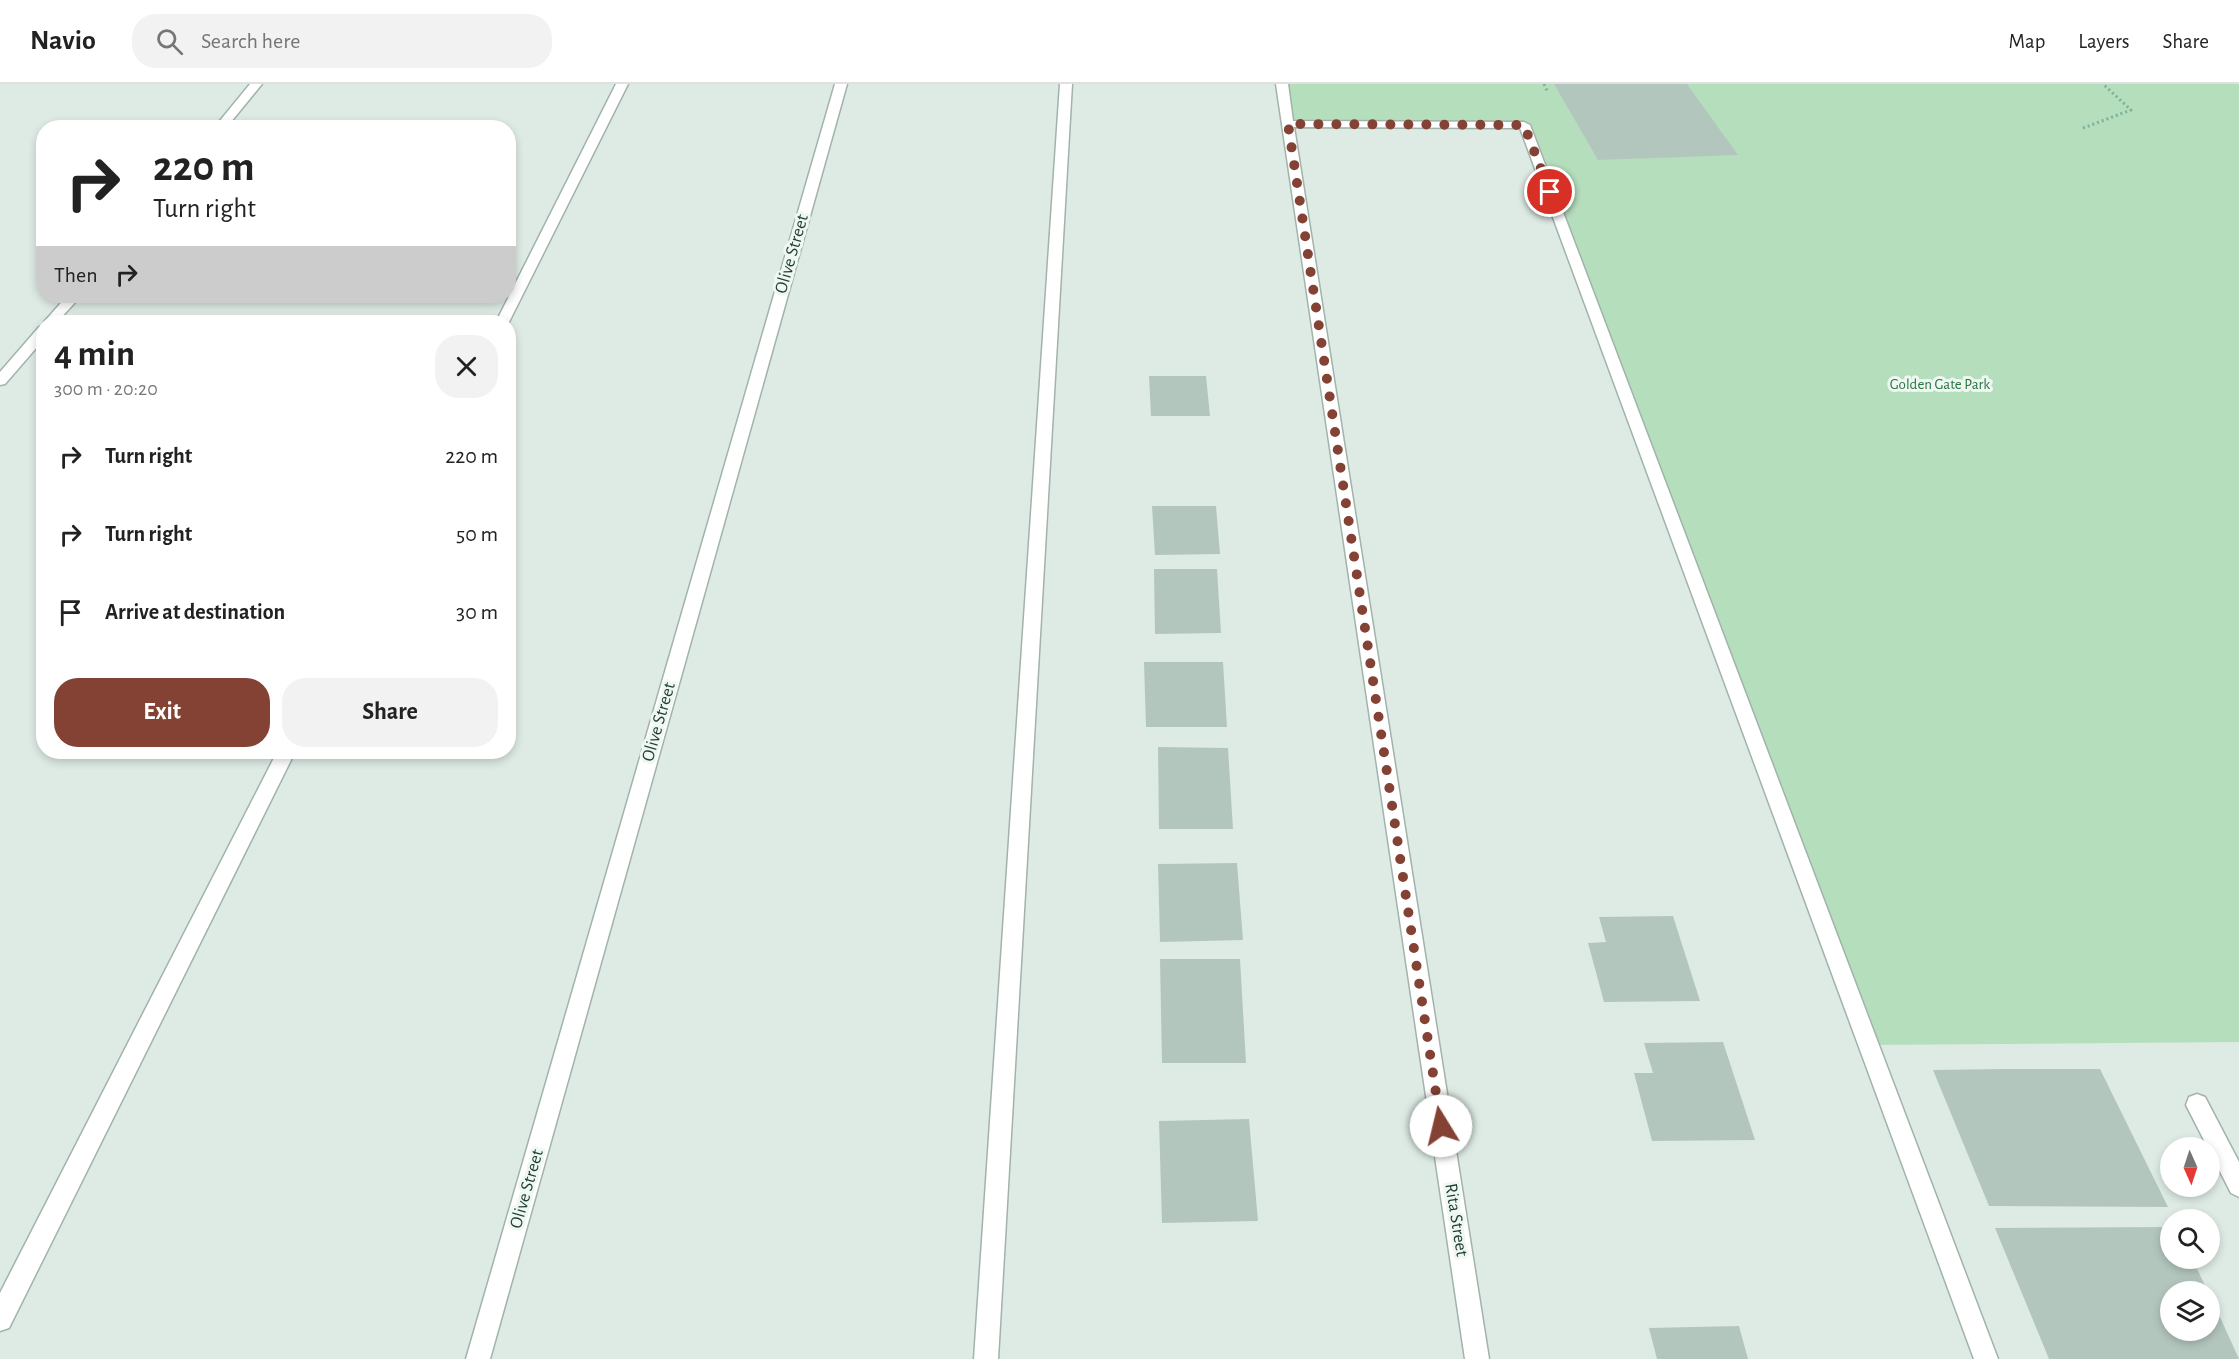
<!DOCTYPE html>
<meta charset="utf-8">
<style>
:root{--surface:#fff;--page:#f2f2f2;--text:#222;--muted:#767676;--line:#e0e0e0;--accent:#844234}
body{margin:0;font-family:"Alegreya Sans",sans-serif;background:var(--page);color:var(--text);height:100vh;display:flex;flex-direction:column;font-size:22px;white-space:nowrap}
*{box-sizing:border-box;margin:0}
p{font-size:20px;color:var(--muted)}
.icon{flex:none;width:33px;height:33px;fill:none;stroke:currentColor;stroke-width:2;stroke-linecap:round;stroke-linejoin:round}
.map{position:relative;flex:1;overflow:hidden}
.side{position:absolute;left:36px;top:231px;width:480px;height:444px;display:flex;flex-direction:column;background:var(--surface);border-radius:24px;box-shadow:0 3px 9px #0003}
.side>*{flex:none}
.guide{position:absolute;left:36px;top:36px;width:480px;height:183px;border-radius:24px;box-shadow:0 3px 9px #0003;background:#fff;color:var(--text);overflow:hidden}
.needle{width:39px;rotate:177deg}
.tools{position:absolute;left:2160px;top:1053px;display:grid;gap:12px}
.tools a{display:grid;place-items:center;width:60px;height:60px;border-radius:50%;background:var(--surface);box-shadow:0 3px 9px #0003;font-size:30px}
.pin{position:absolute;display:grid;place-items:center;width:51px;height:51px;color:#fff;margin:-26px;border:3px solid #fff;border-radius:50%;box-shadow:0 2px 6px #0007}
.me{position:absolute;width:66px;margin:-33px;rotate:351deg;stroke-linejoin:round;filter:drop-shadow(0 0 4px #0008)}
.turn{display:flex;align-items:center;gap:21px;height:126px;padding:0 18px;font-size:27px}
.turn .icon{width:78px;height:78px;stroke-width:2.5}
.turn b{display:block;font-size:42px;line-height:51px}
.then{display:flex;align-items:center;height:57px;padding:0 18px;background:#0003;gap:12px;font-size:22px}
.round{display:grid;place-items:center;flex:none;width:63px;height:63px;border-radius:24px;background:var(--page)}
.headline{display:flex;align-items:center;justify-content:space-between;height:102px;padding:0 18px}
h1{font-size:36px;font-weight:600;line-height:45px}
.primary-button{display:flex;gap:12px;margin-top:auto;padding:12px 18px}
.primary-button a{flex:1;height:69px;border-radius:24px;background:var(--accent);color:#fff;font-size:24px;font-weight:600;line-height:69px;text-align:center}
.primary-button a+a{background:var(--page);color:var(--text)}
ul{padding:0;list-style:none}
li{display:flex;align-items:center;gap:18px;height:78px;padding:0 18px}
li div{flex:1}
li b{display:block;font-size:22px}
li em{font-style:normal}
header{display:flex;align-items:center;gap:36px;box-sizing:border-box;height:84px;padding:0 30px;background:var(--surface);border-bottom:2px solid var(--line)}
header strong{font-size:28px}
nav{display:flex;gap:33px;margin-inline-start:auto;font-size:21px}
.search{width:420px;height:54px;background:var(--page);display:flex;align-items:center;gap:15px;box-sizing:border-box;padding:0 21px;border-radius:24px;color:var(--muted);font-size:22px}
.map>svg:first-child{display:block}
.green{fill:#b5debd}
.building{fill:#b3c6bd}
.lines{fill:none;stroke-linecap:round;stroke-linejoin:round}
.minor-casing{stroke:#a1b3ab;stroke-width:3}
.path{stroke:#7cb19c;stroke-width:3;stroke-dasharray:2 3;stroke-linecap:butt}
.minor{fill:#fff;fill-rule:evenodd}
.route{stroke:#844234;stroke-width:10;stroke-dasharray:0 18}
.labels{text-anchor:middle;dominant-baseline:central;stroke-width:6;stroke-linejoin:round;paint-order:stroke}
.far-park-label{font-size:15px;fill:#26753e;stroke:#eff7f2}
.street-label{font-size:18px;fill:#1e3c32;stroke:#eff7f2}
</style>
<header>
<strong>Navio</strong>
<div class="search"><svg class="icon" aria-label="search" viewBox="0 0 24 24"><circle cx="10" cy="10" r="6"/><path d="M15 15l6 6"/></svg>Search here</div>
<nav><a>Map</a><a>Layers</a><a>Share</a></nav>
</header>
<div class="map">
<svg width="2239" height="1275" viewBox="0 0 2239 1275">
<rect width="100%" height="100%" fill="#deebe4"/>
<path class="green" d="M1282 0H2239V958L1868 961 1524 41 1288 40Z"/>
<path class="building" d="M1554 0H1687L1738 71 1598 76Z
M1149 292H1206L1210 332H1151Z
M1152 422H1216L1220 470 1155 471Z
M1154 485H1217L1221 549 1155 550Z
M1144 578H1223L1227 643H1146Z
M1158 663 1228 664 1233 745H1159Z
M1237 779 1243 856 1160 858 1158 780Z
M1673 832 1700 917 1604 918 1588 859 1606 858 1599 833Z
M1160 875H1240L1246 979H1162Z
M1723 958 1755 1056 1652 1057 1634 989H1653L1644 959Z
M2003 985H2100L2168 1123 1989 1122 1933 986Z
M1249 1035 1258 1137 1162 1139 1159 1037Z
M2170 1143V1174H2192L2208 1208H2170V1246H2210V1211L2239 1275H2049L1995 1144Z
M1739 1242 1748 1275H1657L1649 1244Z"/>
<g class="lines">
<g class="minor-casing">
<path id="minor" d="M250 0H262L226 44H214Z
M616 0H628L509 238H496Z
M835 0H847L490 1275H466Z
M1060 0H1072L998 1275H974Z
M1276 0H1288L1293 37 1524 38 1530 41 1998 1275H1974L1520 44 1294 43 1489 1275H1465Z
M67 212H81L57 238H44Z
M44 242V255L5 300 0 301V288L39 243Z
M277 668H295L9 1244 0 1247V1209Z
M2197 1010 2205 1013 2239 1078V1113L2231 1109 2186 1021 2189 1013Z"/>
</g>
<path class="path" d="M1544 0 1548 9
M2083 44 2131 26 2103 0"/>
<use href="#minor" class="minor"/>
</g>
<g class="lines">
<path class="route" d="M1441 1042 1288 40 1524 41 1550 108"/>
</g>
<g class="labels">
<g class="far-park-label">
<text x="1940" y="300">Golden Gate Park</text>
</g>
<g class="street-label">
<text transform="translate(792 170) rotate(-74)">Olive Street</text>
<text transform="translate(659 638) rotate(-74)">Olive Street</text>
<text transform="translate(527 1105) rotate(-74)">Olive Street</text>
<text transform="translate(1456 1136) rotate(81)">Rita Street</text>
</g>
</g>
</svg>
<div class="tools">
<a><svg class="needle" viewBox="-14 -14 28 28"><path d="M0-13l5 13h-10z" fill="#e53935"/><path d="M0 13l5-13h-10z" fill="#767676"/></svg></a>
<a><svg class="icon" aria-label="search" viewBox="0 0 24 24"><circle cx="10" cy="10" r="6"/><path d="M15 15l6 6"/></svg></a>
<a><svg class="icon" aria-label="layers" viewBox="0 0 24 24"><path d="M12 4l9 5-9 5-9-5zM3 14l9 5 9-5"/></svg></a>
</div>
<div class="pin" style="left:1550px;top:108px;background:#d93025"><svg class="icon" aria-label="arrive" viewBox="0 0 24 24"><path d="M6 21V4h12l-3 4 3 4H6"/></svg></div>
<svg class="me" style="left:1441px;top:1042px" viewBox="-20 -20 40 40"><circle r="19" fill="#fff"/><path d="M0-13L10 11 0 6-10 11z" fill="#844234"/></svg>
<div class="guide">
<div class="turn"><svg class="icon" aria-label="right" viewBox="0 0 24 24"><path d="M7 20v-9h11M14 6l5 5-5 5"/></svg><div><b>220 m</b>Turn right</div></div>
<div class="then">Then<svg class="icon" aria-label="right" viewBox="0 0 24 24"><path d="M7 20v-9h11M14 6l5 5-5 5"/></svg></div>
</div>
<section class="side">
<div class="headline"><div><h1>4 min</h1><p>300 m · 20:20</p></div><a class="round"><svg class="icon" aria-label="close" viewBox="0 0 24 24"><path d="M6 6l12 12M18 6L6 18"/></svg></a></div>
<ul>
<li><svg class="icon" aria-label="right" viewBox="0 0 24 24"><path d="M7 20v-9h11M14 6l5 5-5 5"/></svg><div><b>Turn right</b></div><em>220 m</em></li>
<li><svg class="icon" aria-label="right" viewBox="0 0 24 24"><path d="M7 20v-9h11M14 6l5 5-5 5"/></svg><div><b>Turn right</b></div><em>50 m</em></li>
<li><svg class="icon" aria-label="arrive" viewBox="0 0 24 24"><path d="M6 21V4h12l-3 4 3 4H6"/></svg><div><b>Arrive at destination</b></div><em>30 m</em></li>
</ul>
<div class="primary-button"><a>Exit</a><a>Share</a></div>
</section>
</div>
